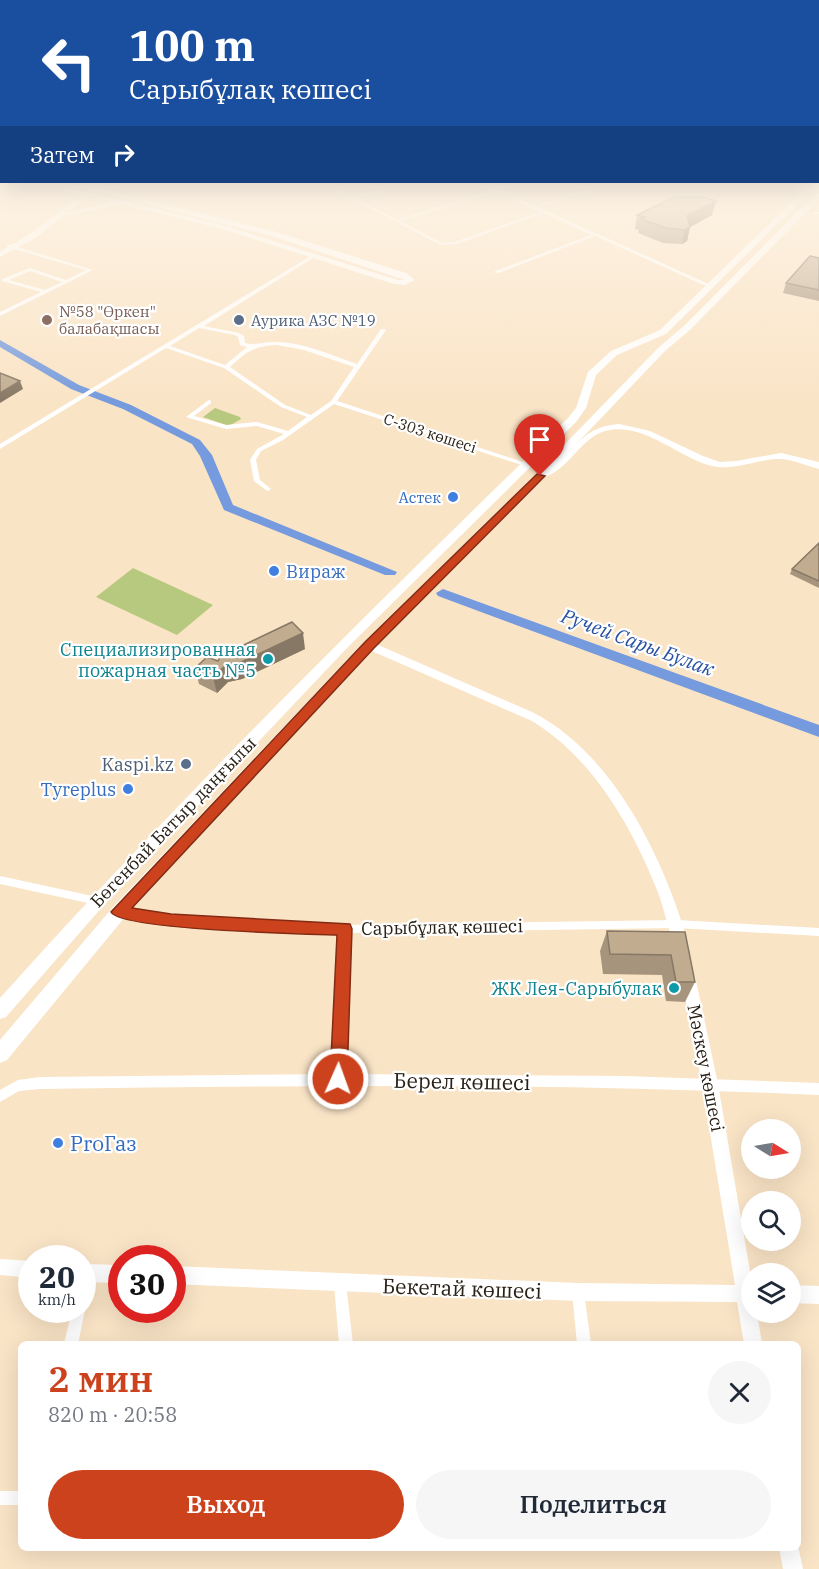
<!DOCTYPE html>
<html lang="ru">
<meta charset="utf-8">
<style>
:root{--surface:#fff;--page:#f6f6f7;--text:#1f2937;--muted:#747a83;--accent:#cb421d}
body{margin:0;font-family:"IBM Plex Serif",serif;background:var(--page);color:var(--text);height:100vh;display:flex;flex-direction:column;font-size:22px;white-space:nowrap}
*{box-sizing:border-box;margin:0}
p{font-size:20px;color:var(--muted)}
.icon{flex:none;width:33px;height:33px;fill:none;stroke:currentColor;stroke-width:2;stroke-linecap:round;stroke-linejoin:round}
.map{position:relative;flex:1;overflow:hidden}
.side{position:absolute;left:18px;top:1341px;width:783px;height:210px;display:flex;flex-direction:column;background:var(--surface);border-radius:9px;box-shadow:0 6px 24px #0002}
.side>*{flex:none}
.banner{position:absolute;left:0px;top:0px;width:819px;height:183px;box-shadow:0 6px 24px #0002;background:#1a4fa0;color:#fff;overflow:hidden}
.needle{width:39px;rotate:101deg}
.tools{position:absolute;left:741px;top:1119px;display:grid;gap:12px}
.tools a{display:grid;place-items:center;width:60px;height:60px;border-radius:50%;background:var(--surface);box-shadow:0 6px 24px #0002;font-size:30px}
.speed{position:absolute;left:18px;top:1245px;display:flex;gap:12px;font-size:30px;font-weight:700;text-align:center}
.speed>*{display:grid;place-content:center;width:78px;height:78px;border-radius:50%;background:var(--surface);box-shadow:0 6px 24px #0002;line-height:1}
.speed small{font-size:15px;font-weight:400}
.speed .limit{border:9px solid #d22;background:#fff;color:#111}
.pin{position:absolute;display:grid;place-items:center;width:51px;height:51px;color:#fff;margin:-62px -26px;border-radius:50% 50% 50% 0;rotate:-45deg;box-shadow:0 0 6px #0007}
.pin .icon{rotate:45deg}
.me{position:absolute;width:66px;margin:-33px;rotate:2deg;stroke-linejoin:round;filter:drop-shadow(0 0 4px #0008)}
.turn{display:flex;align-items:center;gap:21px;height:126px;padding:0 30px;font-size:27px}
.turn .icon{width:78px;height:78px;stroke-width:2.5}
.turn b{display:block;font-size:42px;line-height:51px}
.then{display:flex;align-items:center;height:57px;padding:0 30px;background:#0003;gap:12px;font-size:22px}
.round{display:grid;place-items:center;flex:none;width:63px;height:63px;border-radius:32px;background:var(--page)}
.head{display:flex;align-items:center;justify-content:space-between;height:102px;padding:0 30px}
h1{font-size:36px;font-weight:600;line-height:45px;color:var(--accent)}
.primary-button{display:flex;gap:12px;margin-top:auto;padding:12px 30px}
.primary-button a{flex:1;height:69px;border-radius:36px;background:var(--accent);color:#fff;font-size:24px;font-weight:600;line-height:69px;text-align:center}
.primary-button a+a{background:var(--page);color:var(--text)}
.map>svg:first-child{display:block}
.green{fill:#b7c97e}
.lines{fill:none;stroke-linecap:round;stroke-linejoin:round}
.river{fill:#759add;fill-rule:evenodd}
.minor{fill:#fff;fill-rule:evenodd}
.tertiary{fill:#fff;fill-rule:evenodd}
.secondary{fill:#fff;fill-rule:evenodd}
.primary{fill:#fff;fill-rule:evenodd}
.wall{fill:#a6947c}
.shaded-wall{fill:#877865}
.building{fill:#c1ac90;stroke:#877865;stroke-width:1.5}
.route{fill:#cb421d;stroke:#842b13;stroke-width:1.5}
.education-dot{fill:#8d6e63;stroke:#fff;stroke-width:2}
.service-dot{fill:#5c6f8a;stroke:#fff;stroke-width:2}
.shop-dot{fill:#3f7fe0;stroke:#fff;stroke-width:2}
.culture-dot{fill:#0f9aa8;stroke:#fff;stroke-width:2}
.labels{text-anchor:middle;dominant-baseline:central;stroke-width:4.5;stroke-linejoin:round;paint-order:stroke}
.far-education-label{font-size:15px;fill:#785e54;stroke:#fff;text-anchor:start}
.far-service-label{font-size:15px;fill:#4e5e75;stroke:#fff;text-anchor:start}
.far-street-label{font-size:15px;fill:#292116;stroke:#fff}
.far-shop-label{font-size:15px;fill:#366cbe;stroke:#fff;text-anchor:end}
.shop-label{font-size:18px;fill:#366cbe;stroke:#fff;text-anchor:start}
.culture-label{font-size:18px;fill:#0d838f;stroke:#fff;text-anchor:end}
.service-label{font-size:18px;fill:#4e5e75;stroke:#fff;text-anchor:end}
.street-label{font-size:18px;fill:#292116;stroke:#fff}
.water-label{font-size:20px;font-style:italic;fill:#2952a2;stroke:#fff}
.near-street-label{font-size:21px;fill:#292116;stroke:#fff}
.near-shop-label{font-size:21px;fill:#366cbe;stroke:#fff;text-anchor:start}
</style>
<div class="map">
<svg width="819" height="1569" viewBox="0 0 819 1569">
<rect width="100%" height="100%" fill="#fae4c6"/>
<path class="green" d="M215 408 240 417 241 419 229 426 203 417Z
M133 568 213 605 177 635 96 597Z"/>
<g class="lines">
<path class="river" d="M0 340 79 385 131 405 200 440 212 455 233 505 397 572 395 575H385L224 510 200 456 192 444 123 409 71 389 0 347Z
M443 589 819 725V737L438 596 436 593Z"/>
<path class="minor" d="M322 184H326L354 197 400 184H405V185L357 199 397 220 492 190 480 184C494 184 520 199 534 206L607 184H612V185L538 207 713 286 708 287 595 236 499 273H495V271L591 235 544 213 457 244 441 245ZM496 192 540 212 454 242 442 243 400 221Z
M814 212H819V214H812Z
M7 245H11L93 270 0 316V312L41 292 2 281V279L30 268 66 280 86 270 7 247ZM30 271 62 282 45 290 9 280Z
M314 254 318 255 204 326 239 333 244 336 245 343C256 346 266 341 278 342 305 343 331 355 357 364L381 329H385L386 330 337 401 529 464V466H525L334 404 283 440 261 451 256 460 260 480 271 489 268 491 266 490 254 481 250 460 257 449 284 434 257 426 226 429 186 417 209 400 211 401V403L194 416 226 425 257 422 288 431 307 417 281 407 224 368 166 348 0 449V444ZM199 328 235 335 238 337 240 345 247 347 225 365 170 346ZM277 345 304 350 354 367 331 401 311 415 285 405 230 367C246 352 254 346 277 345Z
M0 876 97 897 101 898 102 901 101 904 97 905 0 884Z
M119 908 171 917 345 925 677 920 819 928V936L677 928 350 933 344 1074 625 1076 819 1083V1095C559 1083 300 1085 40 1089L19 1091 0 1102V1090L18 1080 40 1077 333 1074 340 933 171 925 115 915 114 912 115 909Z
M86 1268 91 1269 92 1274 87 1296 82 1297V1269Z
M340 1278 345 1279 346 1284 353 1344H339L334 1284 335 1279Z
M578 1286 583 1287 584 1292 591 1344H577L572 1292 573 1287Z
M82 1305 85 1310 78 1344H64L72 1310H82Z
M0 1491H21V1505H0Z"/>
<path class="tertiary" d="M369 641 532 712C614 753 666 862 689 947L687 951 682 953 677 951C668 932 665 910 657 890 632 827 592 757 532 721L365 648 364 645 365 642Z
M688 970 693 972 695 976 718 1084 752 1283V1312H757L762 1344H744L737 1302 578 1301 172 1284V1266L578 1283 735 1285 702 1084 681 976 683 972Z
M0 1259 32 1261V1278L0 1275Z
M82 1264 122 1265V1283L82 1282Z
M790 1285 819 1286V1304L790 1303Z
M798 1546 803 1569H783L779 1548H798Z"/>
<path class="secondary" d="M42 184H51L85 192 89 189 74 184H83L277 232 406 273 415 280 405 285 394 284 219 228 121 204 68 215V213L114 202 88 196 37 237 0 257V252L31 233 82 195ZM95 191 271 236 405 280H398L223 225 92 193Z
M619 424 650 431 703 456 720 462 736 461 781 453 819 462V469C804 465 791 458 775 459 751 461 732 472 708 465 676 455 641 421 605 431 579 439 569 471 540 479L535 476C541 471 549 469 556 464 580 444 584 427 619 424Z"/>
<path class="primary" d="M810 184H818L666 334 617 355 596 375 586 408 576 422 348 647 103 906 6 1017 0 1019V998C181 796 374 606 568 418L576 408 588 372 611 351 660 330Z
M816 193H819V199L691 329 665 351 544 478 374 648 125 917 7 1060 0 1063V1040L113 907 364 642 536 474 659 347 685 325Z"/>
</g>
<path class="wall" d="M716 201 712 215 690 227 687 241 682 244 663 243 638 233 639 230 635 229 637 215Z
M819 258V301L783 293 786 283Z
M819 543V588L790 574 792 569Z
M305 649 242 679 228 682 217 693 199 684 195 668 218 661 229 654V652Z
M607 931 685 932 695 982 685 1002 666 1001 662 975 603 974 600 951Z"/>
<path class="shaded-wall" d="M716 201 712 215 690 227 687 241 682 244 687 216Z
M20 381 23 389 0 403V393Z
M303 633 305 649 242 679 228 682 217 693 213 677 225 666Z"/>
<path class="building" d="M675 197H703L716 201 687 216 690 227 685 230 666 228 641 219 645 217 637 215Z
M810 256 819 258V290L786 283Z
M0 373 20 381 0 393Z
M819 543V581L792 569Z
M292 622 303 633 239 663 225 666 213 677 195 668 207 657 218 661 220 657 230 653 229 652Z
M607 931 685 932 695 982H676L671 955 610 954Z"/>
<linearGradient id="sky" x2="0" y2="1"><stop stop-color="#7aaae4"/><stop offset="0.46" stop-color="#fdf3e5"/><stop offset="1" stop-color="#fdf3e5" stop-opacity="0"/></linearGradient>
<rect width="819" height="403" fill="url(#sky)"/>
<path class="route" d="M537 474 545 476 374 648 132 908 171 914 350 924 352 929 347 1079 344 1085 338 1087 332 1085 330 1079 337 935C307 934 120 930 111 912L365 642Z"/>
<circle class="education-dot" cx="47" cy="320" r="6"/>
<g class="service-dot">
<circle cx="239" cy="320" r="6"/>
<circle cx="186" cy="764" r="6"/>
</g>
<g class="shop-dot">
<circle cx="453" cy="497" r="6"/>
<circle cx="274" cy="571" r="6"/>
<circle cx="128" cy="789" r="6"/>
<circle cx="58" cy="1143" r="6"/>
</g>
<g class="culture-dot">
<circle cx="268" cy="659" r="6"/>
<circle cx="674" cy="988" r="6"/>
</g>
<g class="labels">
<g class="far-education-label">
<text x="59" y="311">№58 "Өркен"<tspan x="59" dy="17">балабақшасы</tspan></text>
</g>
<g class="far-service-label">
<text x="251" y="320">Аурика АЗС №19</text>
</g>
<g class="far-street-label">
<text transform="translate(430 433) rotate(18)">С-303 көшесі</text>
</g>
<g class="far-shop-label">
<text x="441" y="497">Астек</text>
</g>
<g class="shop-label">
<text x="286" y="571">Вираж</text>
<text x="116" y="789" text-anchor="end">Tyreplus</text>
</g>
<g class="culture-label">
<text x="256" y="649">Специализированная<tspan x="256" dy="21">пожарная часть №5</tspan></text>
<text x="662" y="988">ЖК Лея-Сарыбулак</text>
</g>
<g class="service-label">
<text x="174" y="764">Kaspi.kz</text>
</g>
<g class="street-label">
<text transform="translate(173 822) rotate(-46)">Бөгенбай Батыр даңғылы</text>
<text transform="translate(442 927) rotate(-1)">Сарыбұлақ көшесі</text>
<text transform="translate(706 1068) rotate(79)">Мәскеу көшесі</text>
</g>
<g class="water-label">
<text transform="translate(638 642) rotate(20)">Ручей Сары Булак</text>
</g>
<g class="near-street-label">
<text transform="translate(462 1081) rotate(1)">Берел көшесі</text>
<text transform="translate(462 1288) rotate(2)">Бекетай көшесі</text>
</g>
<g class="near-shop-label">
<text x="70" y="1143">ProГаз</text>
</g>
</g>
</svg>
<div class="tools">
<a><svg class="needle" viewBox="-14 -14 28 28"><path d="M0-13l5 13h-10z" fill="#e53935"/><path d="M0 13l5-13h-10z" fill="#747a83"/></svg></a>
<a><svg class="icon" aria-label="search" viewBox="0 0 24 24"><circle cx="10" cy="10" r="6"/><path d="M15 15l6 6"/></svg></a>
<a><svg class="icon" aria-label="layers" viewBox="0 0 24 24"><path d="M12 4l9 5-9 5-9-5zM3 14l9 5 9-5"/></svg></a>
</div>
<div class="speed"><div>20<small>km/h</small></div><div class="limit">30</div></div>
<div class="pin" style="left:540px;top:476px;background:#d93025"><svg class="icon" aria-label="arrive" viewBox="0 0 24 24"><path d="M6 21V4h12l-3 4 3 4H6"/></svg></div>
<svg class="me" style="left:338px;top:1079px" viewBox="-20 -20 40 40"><circle r="17" fill="#cb421d" stroke="#fff" stroke-width="3"/><path d="M0-11L8 9 0 5-8 9z" fill="#fff"/></svg>
<div class="banner">
<div class="turn"><svg class="icon" aria-label="left" viewBox="0 0 24 24"><path d="M17 20v-9H6M10 6l-5 5 5 5"/></svg><div><b>100 m</b>Сарыбұлақ көшесі</div></div>
<div class="then">Затем<svg class="icon" aria-label="right" viewBox="0 0 24 24"><path d="M7 20v-9h11M14 6l5 5-5 5"/></svg></div>
</div>
<section class="side">
<div class="head"><div><h1>2 мин</h1><p>820 m · 20:58</p></div><a class="round"><svg class="icon" aria-label="close" viewBox="0 0 24 24"><path d="M6 6l12 12M18 6L6 18"/></svg></a></div>
<div class="primary-button"><a>Выход</a><a>Поделиться</a></div>
</section>
</div>
